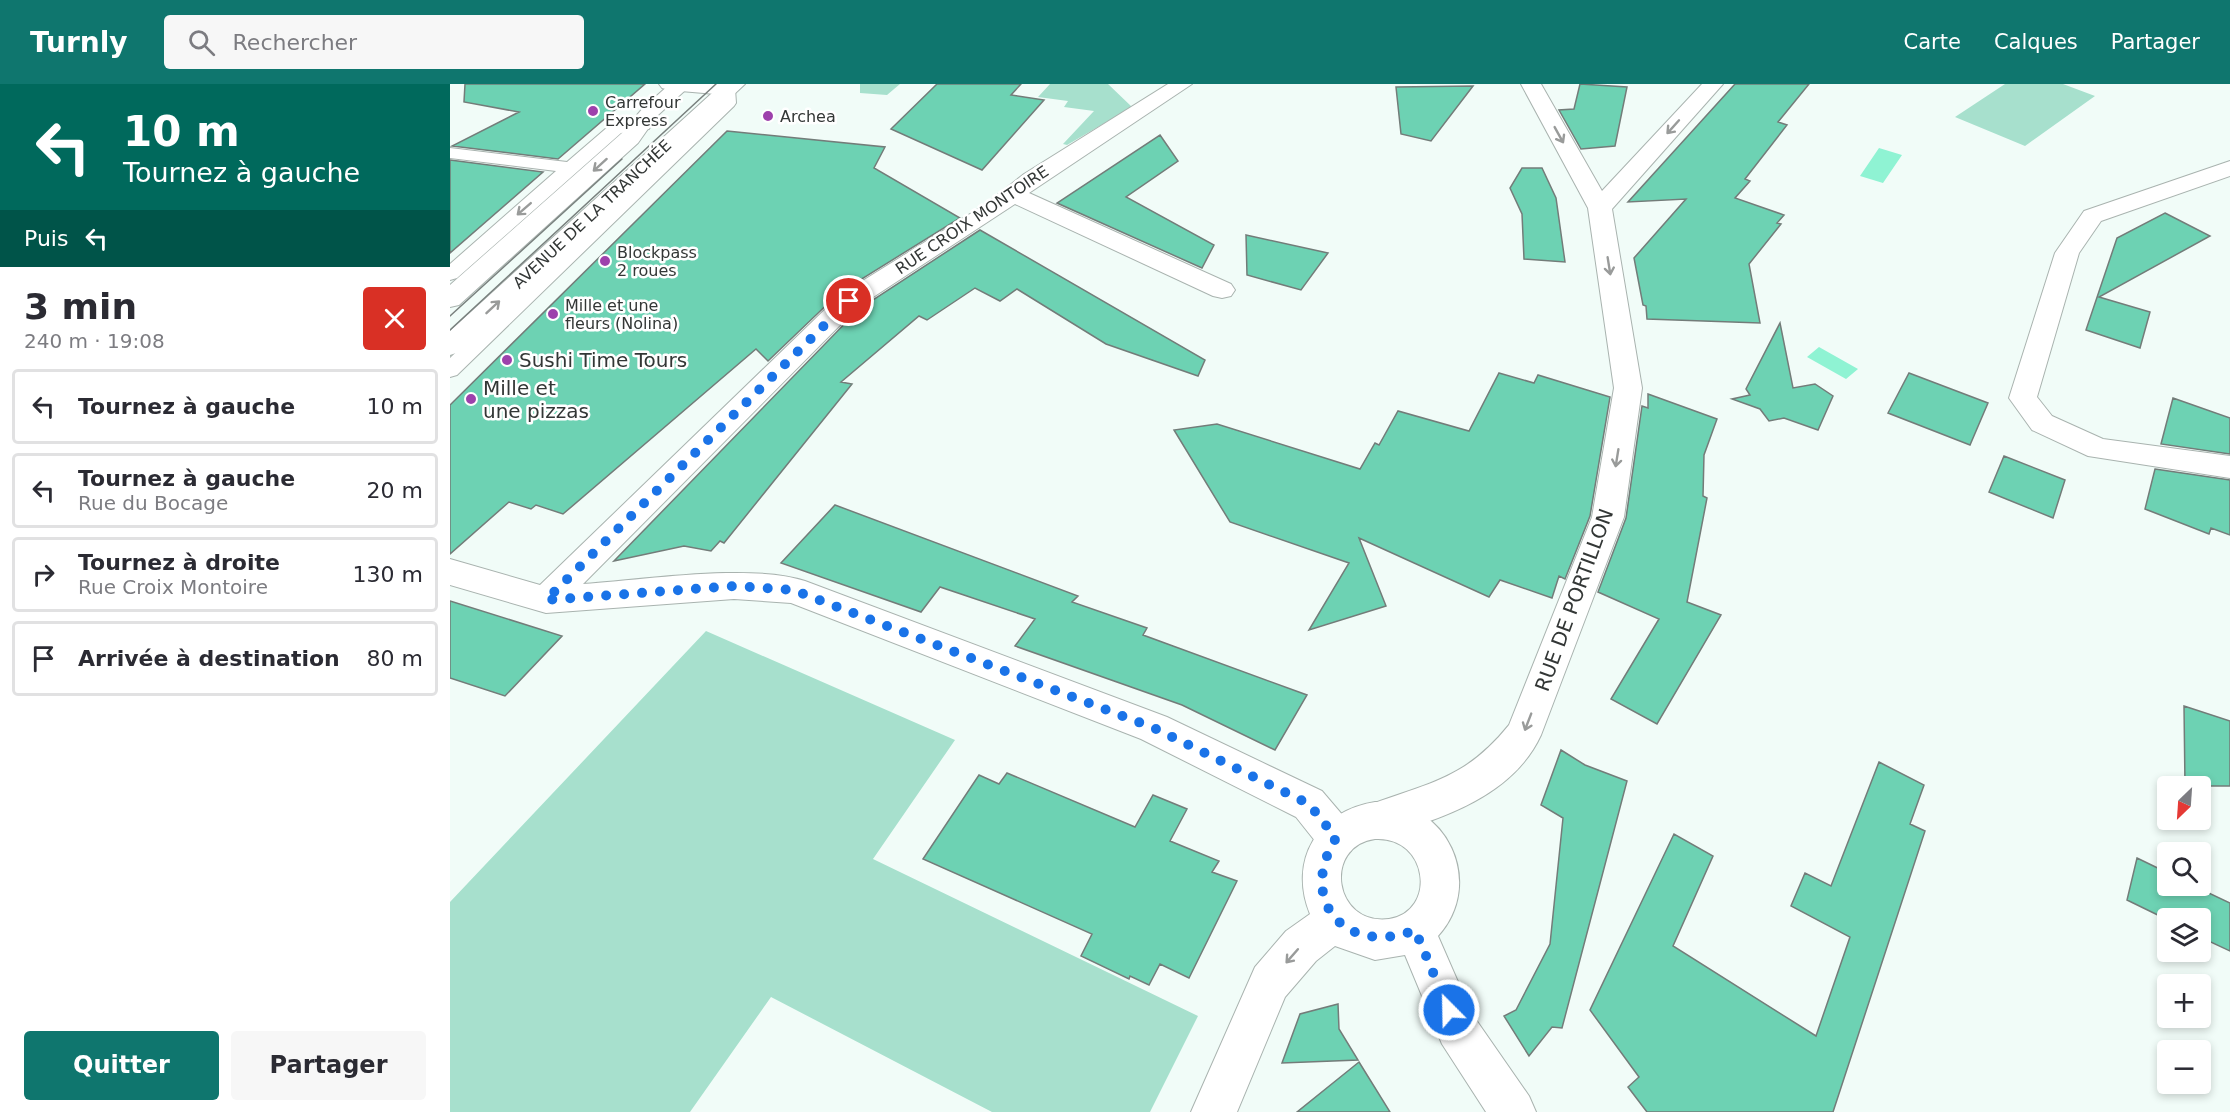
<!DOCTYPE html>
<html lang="fr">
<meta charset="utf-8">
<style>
:root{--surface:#fff;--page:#f7f7f7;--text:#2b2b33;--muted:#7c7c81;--line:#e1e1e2;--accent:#0f766e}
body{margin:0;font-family:"DejaVu Sans",sans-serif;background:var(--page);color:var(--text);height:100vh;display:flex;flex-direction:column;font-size:22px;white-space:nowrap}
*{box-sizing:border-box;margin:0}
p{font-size:20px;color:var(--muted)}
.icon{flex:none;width:33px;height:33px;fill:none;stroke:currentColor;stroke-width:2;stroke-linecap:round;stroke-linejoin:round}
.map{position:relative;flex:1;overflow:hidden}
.sheet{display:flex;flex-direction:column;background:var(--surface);width:450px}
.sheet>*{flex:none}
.hud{background:#00695c;color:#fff;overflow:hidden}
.needle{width:39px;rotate:205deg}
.controls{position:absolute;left:1707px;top:692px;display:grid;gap:12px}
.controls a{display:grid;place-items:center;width:54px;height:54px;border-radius:6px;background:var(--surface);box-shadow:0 3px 9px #0003;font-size:30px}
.pin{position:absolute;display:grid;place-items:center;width:51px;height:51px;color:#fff;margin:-26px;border:3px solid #fff;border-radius:50%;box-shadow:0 2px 6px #0007}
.me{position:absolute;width:66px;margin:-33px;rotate:337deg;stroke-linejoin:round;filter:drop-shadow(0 0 4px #0008)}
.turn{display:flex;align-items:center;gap:21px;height:126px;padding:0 24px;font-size:27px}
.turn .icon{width:78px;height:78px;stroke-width:2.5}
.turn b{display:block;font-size:42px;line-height:51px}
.then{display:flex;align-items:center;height:57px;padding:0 24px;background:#0003;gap:12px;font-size:22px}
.round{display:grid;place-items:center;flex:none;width:63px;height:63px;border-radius:6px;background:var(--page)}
.summary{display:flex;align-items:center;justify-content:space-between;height:102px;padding:0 24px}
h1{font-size:36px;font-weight:700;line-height:45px}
.action{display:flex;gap:12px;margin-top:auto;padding:12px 24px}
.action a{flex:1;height:69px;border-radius:6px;background:var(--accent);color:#fff;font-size:24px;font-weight:700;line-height:69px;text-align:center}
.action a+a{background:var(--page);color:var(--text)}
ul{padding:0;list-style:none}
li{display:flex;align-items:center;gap:18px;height:75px;margin:0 12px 9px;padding:0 12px;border:3px solid var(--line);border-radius:6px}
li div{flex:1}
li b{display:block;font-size:22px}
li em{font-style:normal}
header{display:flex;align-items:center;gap:36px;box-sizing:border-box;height:84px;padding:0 30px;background:var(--accent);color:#fff}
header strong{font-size:28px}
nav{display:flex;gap:33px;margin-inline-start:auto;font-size:21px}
.search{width:420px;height:54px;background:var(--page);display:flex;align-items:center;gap:15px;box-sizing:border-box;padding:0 21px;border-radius:6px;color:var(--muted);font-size:22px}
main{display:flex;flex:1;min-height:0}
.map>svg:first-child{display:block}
.green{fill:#a7e0cd}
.water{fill:#8ff3d3}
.building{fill:#6dd2b3;stroke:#737c79;stroke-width:1.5}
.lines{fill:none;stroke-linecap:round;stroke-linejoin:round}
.service-casing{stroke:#a9b3af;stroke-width:2}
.minor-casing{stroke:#a9b3af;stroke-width:2}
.tertiary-casing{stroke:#a9b3af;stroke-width:2}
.secondary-casing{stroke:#a9b3af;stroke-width:2}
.service{fill:#fff;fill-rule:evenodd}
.minor{fill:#fff;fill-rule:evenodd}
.tertiary{fill:#fff;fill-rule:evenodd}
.secondary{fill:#fff;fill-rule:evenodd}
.tram{stroke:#79807e;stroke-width:1.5}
.oneway{stroke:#999b9a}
.route{stroke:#1a73e8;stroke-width:10;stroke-dasharray:0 18}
.poi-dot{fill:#9d41ac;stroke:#fff;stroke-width:2}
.labels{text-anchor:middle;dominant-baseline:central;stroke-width:5;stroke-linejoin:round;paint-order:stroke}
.far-poi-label{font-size:16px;fill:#333736;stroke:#fff;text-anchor:start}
.far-street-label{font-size:16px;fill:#333736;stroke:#fff}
.poi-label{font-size:20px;fill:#333736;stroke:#fff;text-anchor:start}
.street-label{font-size:20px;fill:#333736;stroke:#fff}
</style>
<header>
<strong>Turnly</strong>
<div class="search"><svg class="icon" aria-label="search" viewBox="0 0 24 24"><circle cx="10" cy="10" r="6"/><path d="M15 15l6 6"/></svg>Rechercher</div>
<nav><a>Carte</a><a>Calques</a><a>Partager</a></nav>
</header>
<main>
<section class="sheet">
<div class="hud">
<div class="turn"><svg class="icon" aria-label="left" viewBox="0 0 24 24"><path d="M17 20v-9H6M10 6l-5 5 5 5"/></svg><div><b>10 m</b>Tournez à gauche</div></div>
<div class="then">Puis<svg class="icon" aria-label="left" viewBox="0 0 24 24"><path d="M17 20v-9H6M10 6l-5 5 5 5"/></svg></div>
</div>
<div class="summary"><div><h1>3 min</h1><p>240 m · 19:08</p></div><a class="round" style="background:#d93025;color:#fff"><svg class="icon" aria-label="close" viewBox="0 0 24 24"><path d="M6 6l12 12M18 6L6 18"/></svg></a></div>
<ul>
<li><svg class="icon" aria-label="left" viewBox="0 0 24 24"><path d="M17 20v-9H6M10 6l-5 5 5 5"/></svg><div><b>Tournez à gauche</b></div><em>10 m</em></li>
<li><svg class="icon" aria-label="left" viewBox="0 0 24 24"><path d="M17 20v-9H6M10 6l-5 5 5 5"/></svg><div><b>Tournez à gauche</b><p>Rue du Bocage</p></div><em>20 m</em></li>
<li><svg class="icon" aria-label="right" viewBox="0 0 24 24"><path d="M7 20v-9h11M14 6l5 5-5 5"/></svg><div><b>Tournez à droite</b><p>Rue Croix Montoire</p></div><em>130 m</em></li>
<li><svg class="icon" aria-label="arrive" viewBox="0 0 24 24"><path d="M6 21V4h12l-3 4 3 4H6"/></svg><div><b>Arrivée à destination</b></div><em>80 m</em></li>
</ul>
<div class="action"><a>Quitter</a><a>Partager</a></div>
</section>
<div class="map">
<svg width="1780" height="1028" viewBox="0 0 1780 1028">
<rect width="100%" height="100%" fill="#f1fcf8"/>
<path class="green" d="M410 0H450L437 11 410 9Z
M600 0H658L682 23 617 61 613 60 644 27 614 23 618 17 588 13Z
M1555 0H1613L1645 12 1575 62 1505 33Z
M256 547 505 656 423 775 748 932 700 1028H542L321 913 240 1028H0V818Z"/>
<path class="water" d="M1429 64 1452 71 1433 99 1410 92Z
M1369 263 1408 285 1396 295 1357 273Z"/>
<path class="building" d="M15 0H195L108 75 2 62 69 28 14 18Z
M487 0H571L561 11 594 16 532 86 441 45Z
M1130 0 1177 3 1165 62 1131 65 1109 26 1124 25Z
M1285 0H1359L1328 38 1337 41 1295 95 1300 97 1285 114 1334 131 1327 139 1331 140 1299 180 1310 239 1197 235 1196 222 1193 221 1184 174 1236 115 1178 118Z
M1023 2 981 57 951 50 946 3Z
M277 47 435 63 424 84 510 134 389 209 318 277 306 265 113 430 86 421 81 425 59 418 0 470V321Z
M710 51 728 77 676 113 764 161 752 184 607 119Z
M0 76 93 88 0 169Z
M1072 84H1092L1106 114 1115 178 1074 175 1072 130 1060 104Z
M1715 129 1760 152 1649 213 1700 228 1690 264 1636 246 1667 154Z
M530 146 755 276 748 292 656 260 567 205 550 217 525 204 477 236 469 232 391 298 402 300 274 459 270 457 261 467 234 462 164 477 409 225Z
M796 151 878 169 851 206 797 191Z
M1330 239 1343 304 1365 300 1383 312 1368 346 1334 334 1319 337 1310 325 1282 315 1300 311 1296 305Z
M1049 289 1084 299 1088 291 1160 313 1140 432 1115 495 1109 492 1102 514 1050 496 1039 513 909 454 936 522 859 546 899 479 780 438 724 346 767 340 910 385 925 359 929 361 948 327 1019 347Z
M1459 289 1538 319 1520 361 1438 329Z
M1198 310 1267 335 1254 371 1253 412 1257 414 1237 518 1271 531 1207 640 1161 615 1209 535 1148 508 1176 434 1192 322 1198 324Z
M1723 314 1780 334V370L1711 360Z
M1554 372 1615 396 1603 434 1539 408Z
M1705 385 1780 396V451L1761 444 1759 450 1695 425Z
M385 421 628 512 622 518 697 544 693 551 857 611 825 666 732 621 565 562 585 535 490 503 471 528 331 479Z
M0 517 112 552 55 612 0 594Z
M1734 622 1780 637V702H1735Z
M1111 666 1135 681 1177 697 1112 944 1102 943 1079 972 1054 932 1066 926 1100 860 1113 734 1091 721Z
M1429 678 1474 701 1460 740 1475 747 1383 1028H1197L1178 1003 1189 993 1140 926 1224 750 1263 772 1223 862 1366 952 1400 853 1341 822 1355 789 1381 802Z
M557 689 685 743 703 711 737 725 720 757 769 777 762 788 787 797 739 894 710 880 699 901 680 892 679 895 631 872 642 850 473 775 529 691 549 700Z
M1687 774 1718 789V801H1742L1780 819V867L1750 853V834H1718V836L1677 816Z
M888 920 889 945 908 976 832 979 850 930Z
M909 978 940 1028H847Z"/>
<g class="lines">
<g class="service-casing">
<path id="service" d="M277 0 285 5 286 19 284 22 7 291 0 293V274L270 18 269 5Z
M193 36 201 41 199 45 171 49 7 194 0 196V180L106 87 0 74V64L117 78 160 41Z"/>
</g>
<g class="minor-casing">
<path id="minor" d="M209 0H282L287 5 284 9 277 11 219 6 212 4Z
M718 0H742L579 109 781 200 785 206 781 212 772 214 763 212 565 120 408 223 133 500C193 496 300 479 355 497L717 633 872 707 901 741 906 754 901 767 887 773 873 767 846 733 691 655 341 519 284 515 96 529 0 501V475L90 501 390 211 536 120 574 90Z
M1071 0H1091L1152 107 1252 0H1273L1162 125 1192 304 1174 433 1091 651C1062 714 989 735 928 754L914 749 909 736 914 723C976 699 1014 697 1059 641L1142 433 1164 304 1138 124Z
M1780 77V92L1651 137 1629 169 1587 313 1602 332 1653 355 1780 372V394L1638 372 1582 346 1559 314 1605 169 1634 127Z"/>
</g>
<g class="tertiary-casing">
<path id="tertiary" d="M925 718C997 715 1036 799 988 852L1022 930 1079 1012 1086 1028H1036L992 960 955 871 925 876 885 862 866 877 835 913 787 1028H741L805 883 836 847 860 830C838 776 868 727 925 718ZM925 755C979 752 987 828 939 835 883 842 873 762 925 755Z"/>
</g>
<g class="secondary-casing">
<path id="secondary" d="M220 0H242L207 32 188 59 9 221 0 223V201L172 49 193 24Z
M272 0H295L9 268 0 271V247Z"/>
</g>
<use href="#service" class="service"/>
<use href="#minor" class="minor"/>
<use href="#tertiary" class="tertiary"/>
<use href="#secondary" class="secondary"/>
<path class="tram" d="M0 232 172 75
M0 246 266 0"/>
</g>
<defs><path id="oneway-shaft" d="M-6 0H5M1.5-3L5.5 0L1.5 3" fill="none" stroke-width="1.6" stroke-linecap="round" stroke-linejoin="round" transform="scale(1.5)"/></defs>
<g class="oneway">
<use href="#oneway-shaft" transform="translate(1223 43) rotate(132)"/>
<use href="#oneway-shaft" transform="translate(1109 51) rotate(61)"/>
<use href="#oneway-shaft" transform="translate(150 81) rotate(138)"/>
<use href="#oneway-shaft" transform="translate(74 125) rotate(139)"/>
<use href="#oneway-shaft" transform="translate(1159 182) rotate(81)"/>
<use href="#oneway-shaft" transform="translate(43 223) rotate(-43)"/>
<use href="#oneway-shaft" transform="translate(1167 374) rotate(99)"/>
<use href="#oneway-shaft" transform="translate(1078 638) rotate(111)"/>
<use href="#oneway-shaft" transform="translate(842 872) rotate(131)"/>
</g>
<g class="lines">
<path class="route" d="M399 217 96 516 284 502 343 506 704 644 859 720 886 754C846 818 898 873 965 846L999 926"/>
</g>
<g class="poi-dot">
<circle cx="143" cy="27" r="6"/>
<circle cx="318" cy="32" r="6"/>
<circle cx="155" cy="177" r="6"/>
<circle cx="103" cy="230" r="6"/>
<circle cx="57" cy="276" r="6"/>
<circle cx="21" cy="315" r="6"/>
</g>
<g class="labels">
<g class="far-poi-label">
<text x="155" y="18">Carrefour<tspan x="155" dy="18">Express</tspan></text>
<text x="330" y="32">Archea</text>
<text x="167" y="168">Blockpass<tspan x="167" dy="18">2 roues</tspan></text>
<text x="115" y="221">Mille et une<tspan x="115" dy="18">fleurs (Nolina)</tspan></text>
</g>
<g class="far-street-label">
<text transform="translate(142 130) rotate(-43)">AVENUE DE LA TRANCHÉE</text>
<text transform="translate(522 136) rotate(-34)">RUE CROIX MONTOIRE</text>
</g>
<g class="poi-label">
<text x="69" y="276">Sushi Time Tours</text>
<text x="33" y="304">Mille et<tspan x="33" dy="23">une pizzas</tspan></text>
</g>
<g class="street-label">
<text transform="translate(1124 516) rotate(-70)">RUE DE PORTILLON</text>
</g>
</g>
</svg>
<div class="controls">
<a><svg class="needle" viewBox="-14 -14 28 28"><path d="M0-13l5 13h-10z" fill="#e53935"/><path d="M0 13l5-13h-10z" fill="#7c7c81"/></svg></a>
<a><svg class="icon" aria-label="search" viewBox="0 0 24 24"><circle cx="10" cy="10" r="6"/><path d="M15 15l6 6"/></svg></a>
<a><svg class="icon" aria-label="layers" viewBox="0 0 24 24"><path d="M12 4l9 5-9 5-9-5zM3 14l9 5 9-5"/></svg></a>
<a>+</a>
<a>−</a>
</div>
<div class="pin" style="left:399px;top:217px;background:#d93025"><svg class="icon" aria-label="arrive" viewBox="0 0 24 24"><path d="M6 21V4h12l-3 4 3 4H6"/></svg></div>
<svg class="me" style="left:999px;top:926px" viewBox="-20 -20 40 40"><circle r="17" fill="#1a73e8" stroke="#fff" stroke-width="3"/><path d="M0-11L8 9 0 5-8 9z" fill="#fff"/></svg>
</div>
</main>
